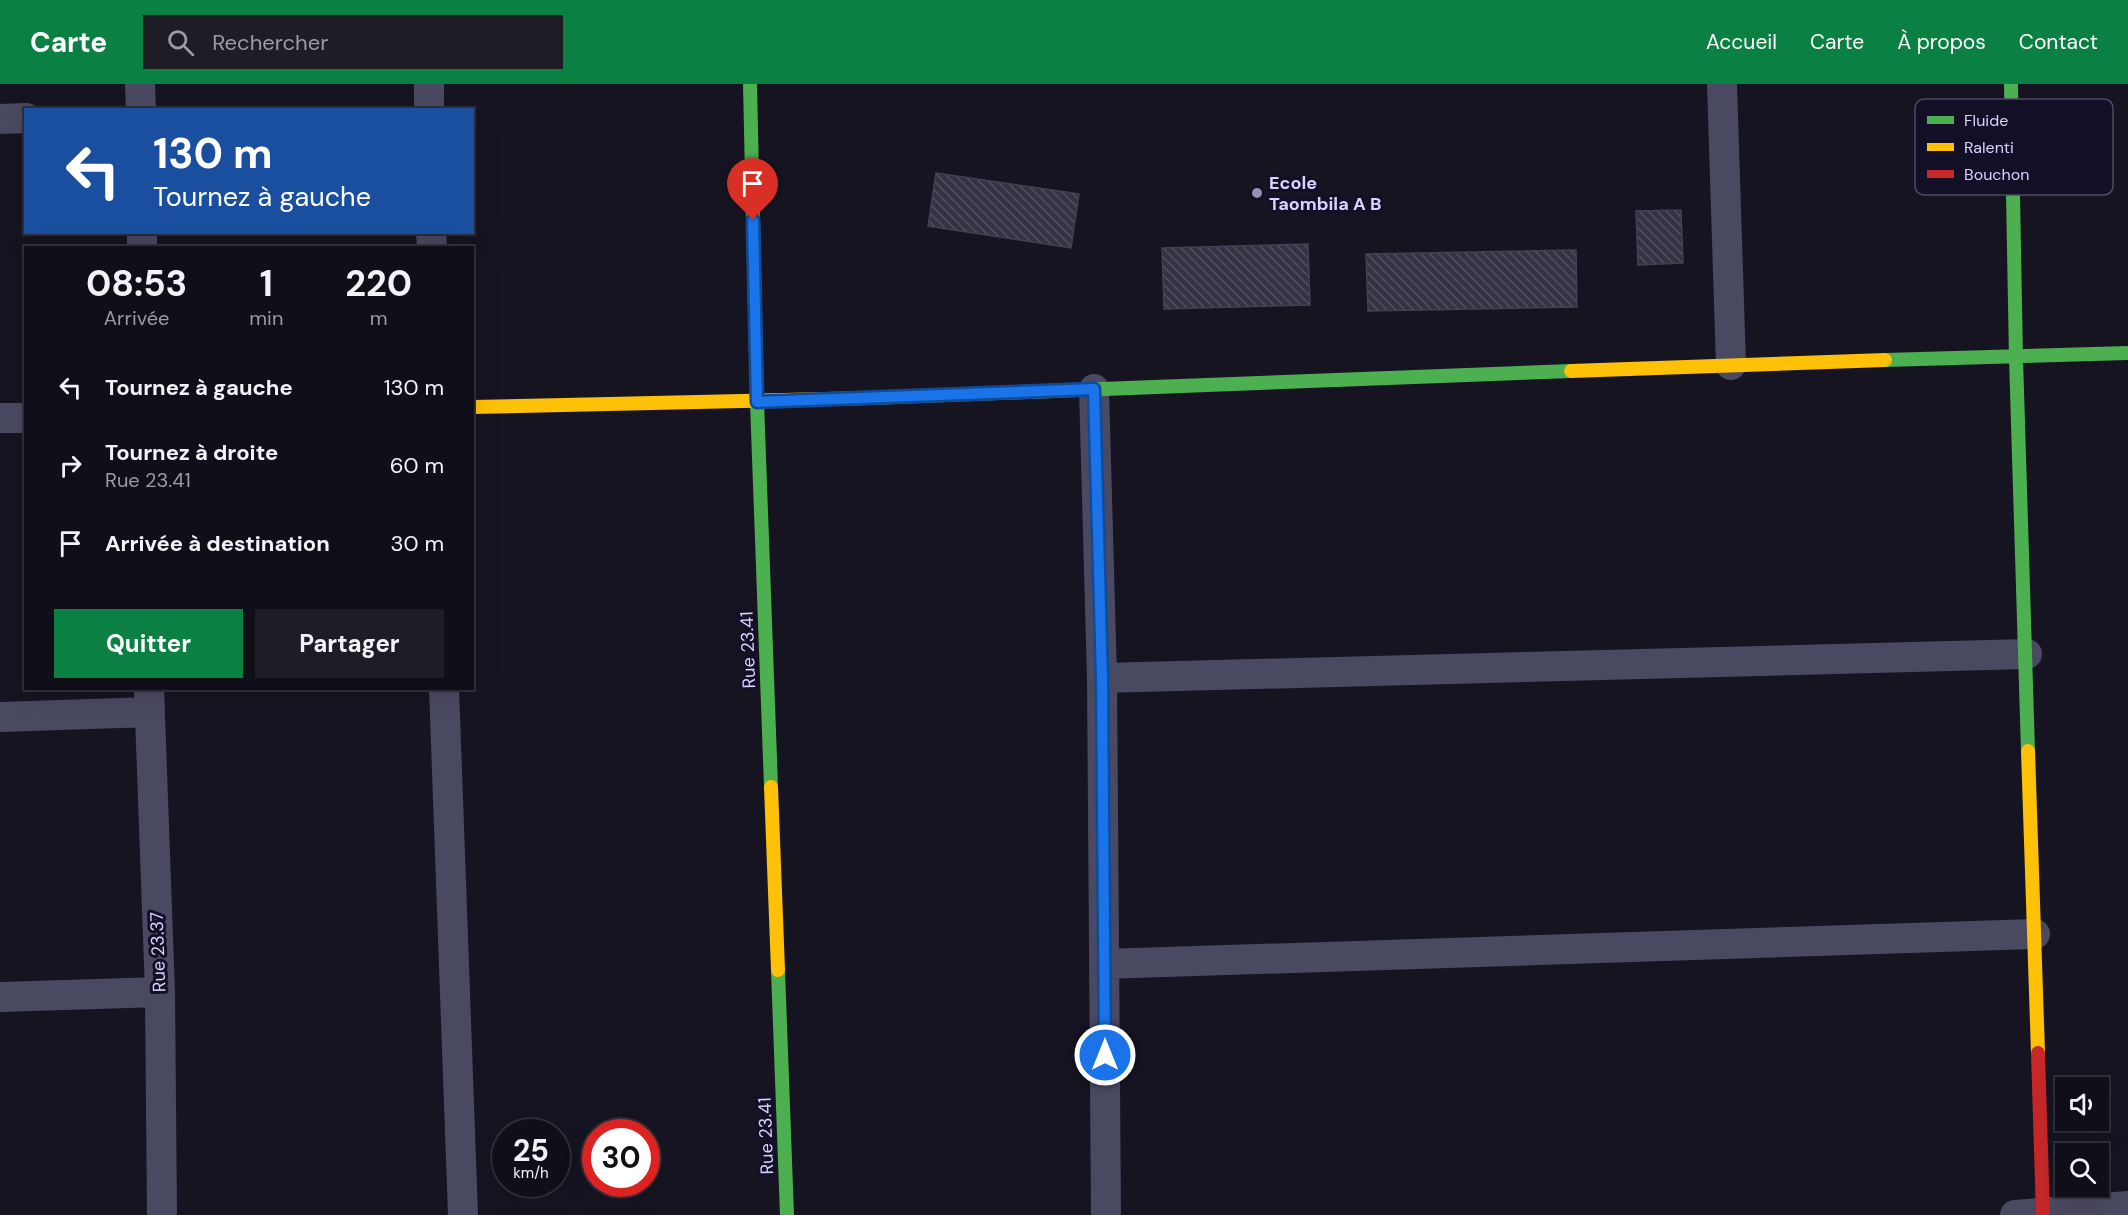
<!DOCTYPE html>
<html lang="fr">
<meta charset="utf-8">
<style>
:root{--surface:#100f19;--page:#1e1d26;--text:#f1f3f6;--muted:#9c9ca2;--line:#302f38;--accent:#0b8043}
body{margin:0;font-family:"DM Sans",sans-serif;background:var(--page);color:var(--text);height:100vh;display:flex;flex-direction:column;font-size:22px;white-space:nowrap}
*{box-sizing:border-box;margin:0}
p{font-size:20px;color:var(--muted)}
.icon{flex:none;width:33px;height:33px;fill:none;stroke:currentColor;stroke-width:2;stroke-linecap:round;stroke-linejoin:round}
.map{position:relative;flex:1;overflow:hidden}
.details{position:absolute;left:24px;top:162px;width:450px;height:444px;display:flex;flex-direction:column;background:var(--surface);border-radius:0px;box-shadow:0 6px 24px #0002,0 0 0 2px var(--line)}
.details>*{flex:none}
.banner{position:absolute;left:24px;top:24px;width:450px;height:126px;border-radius:0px;box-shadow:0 6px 24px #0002,0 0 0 2px var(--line);background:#1a4fa0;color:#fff;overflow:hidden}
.fabs{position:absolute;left:2055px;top:993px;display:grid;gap:12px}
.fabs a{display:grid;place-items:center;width:54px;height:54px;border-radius:0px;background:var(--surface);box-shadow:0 6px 24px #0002,0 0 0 2px var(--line);font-size:30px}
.speed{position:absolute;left:492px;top:1035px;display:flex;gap:12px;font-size:30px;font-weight:700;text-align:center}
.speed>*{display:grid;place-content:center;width:78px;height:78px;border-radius:50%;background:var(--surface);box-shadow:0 6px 24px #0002,0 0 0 2px var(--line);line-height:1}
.speed small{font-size:15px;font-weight:400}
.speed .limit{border:9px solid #d22;background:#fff;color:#111}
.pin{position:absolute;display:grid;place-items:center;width:51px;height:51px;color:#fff;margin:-62px -26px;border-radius:50% 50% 50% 0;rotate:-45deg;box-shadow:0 0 6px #0007}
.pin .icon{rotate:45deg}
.me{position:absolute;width:66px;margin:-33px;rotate:0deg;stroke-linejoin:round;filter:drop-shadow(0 0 4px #0008)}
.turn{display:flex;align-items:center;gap:21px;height:126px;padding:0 30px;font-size:27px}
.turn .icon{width:78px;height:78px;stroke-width:2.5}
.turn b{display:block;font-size:42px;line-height:51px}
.eta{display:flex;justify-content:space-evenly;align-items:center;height:102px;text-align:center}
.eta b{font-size:36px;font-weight:700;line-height:42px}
.primary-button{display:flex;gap:12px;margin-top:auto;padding:12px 30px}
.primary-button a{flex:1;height:69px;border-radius:0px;background:var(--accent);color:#fff;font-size:24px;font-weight:700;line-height:69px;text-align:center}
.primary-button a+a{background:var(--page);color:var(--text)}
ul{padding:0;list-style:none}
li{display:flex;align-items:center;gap:18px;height:78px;padding:0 30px}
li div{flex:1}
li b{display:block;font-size:22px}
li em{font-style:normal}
header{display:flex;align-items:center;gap:36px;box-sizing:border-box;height:84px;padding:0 30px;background:var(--accent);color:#fff}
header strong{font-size:28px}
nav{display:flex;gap:33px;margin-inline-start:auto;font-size:21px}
.search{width:420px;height:54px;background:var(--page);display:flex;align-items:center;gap:15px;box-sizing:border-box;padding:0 21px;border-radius:0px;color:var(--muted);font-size:22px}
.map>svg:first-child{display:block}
.building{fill:url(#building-back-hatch);stroke:#433f54;stroke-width:1.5}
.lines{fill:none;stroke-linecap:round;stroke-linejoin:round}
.street{stroke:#4a4962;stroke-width:30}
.fast{stroke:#4caf50;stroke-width:14}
.slow{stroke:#ffc107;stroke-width:14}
.jam{stroke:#c62828;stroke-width:14}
.route-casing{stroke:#114b97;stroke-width:15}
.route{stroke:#1a73e8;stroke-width:10}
.poi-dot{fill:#9591b1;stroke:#130f26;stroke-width:2}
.labels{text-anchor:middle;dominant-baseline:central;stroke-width:6;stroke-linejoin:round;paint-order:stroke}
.poi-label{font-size:18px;font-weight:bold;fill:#d9d4ff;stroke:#130f26;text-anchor:start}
.street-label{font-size:18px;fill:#d9d4ff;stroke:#130f26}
.key{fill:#130f26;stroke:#4e4a67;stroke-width:1.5}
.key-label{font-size:16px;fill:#d9d4ff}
</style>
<header>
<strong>Carte</strong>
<div class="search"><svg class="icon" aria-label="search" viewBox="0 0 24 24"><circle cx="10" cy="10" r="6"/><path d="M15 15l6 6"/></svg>Rechercher</div>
<nav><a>Accueil</a><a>Carte</a><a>À propos</a><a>Contact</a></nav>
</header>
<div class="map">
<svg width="2128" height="1131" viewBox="0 0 2128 1131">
<defs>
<pattern id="building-back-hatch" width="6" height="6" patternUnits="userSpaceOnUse" patternTransform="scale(1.5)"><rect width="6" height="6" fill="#343243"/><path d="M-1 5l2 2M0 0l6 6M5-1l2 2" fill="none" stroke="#514f5f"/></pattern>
</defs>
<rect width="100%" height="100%" fill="#161421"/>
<path class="building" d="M936 89 1079 110 1071 164 928 142Z
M1681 126 1683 179 1638 181 1636 127Z
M1308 160 1310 221 1164 225 1162 164Z
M1576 166 1577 223 1368 227 1366 170Z"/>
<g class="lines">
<path class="street" d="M140 0 141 26
M429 0V26
M1722 0 1731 281
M0 35 26 34
M142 148V164
M431 148 432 164
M1094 305 1102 594 1106 1131
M0 334H26
M1102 594 2027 570
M149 604 160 908 162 1131
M444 604 463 1131
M0 633 150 628
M1104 880 2035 850
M0 913 160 908
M2015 1131 2128 1122"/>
<path class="fast" d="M750 0 757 318 771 703
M2011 0 2016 274 2028 667
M1885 276 2128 269
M870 314 1571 287
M778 886 787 1131"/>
<path class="slow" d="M1571 287 1885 276
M472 323 870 314
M2028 667 2038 969
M771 703 778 886"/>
<path class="jam" d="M2038 969 2043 1131"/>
</g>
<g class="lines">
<g class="route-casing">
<path id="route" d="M753 136 757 318 1094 305 1102 594 1105 971"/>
</g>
<use href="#route" class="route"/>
</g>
<circle class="poi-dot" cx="1257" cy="109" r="6"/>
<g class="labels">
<g class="poi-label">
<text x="1269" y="99">Ecole<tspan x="1269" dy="21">Taombila A B</tspan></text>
</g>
<g class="street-label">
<text transform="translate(748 566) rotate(-92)">Rue 23.41</text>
<text transform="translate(158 868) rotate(-92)">Rue 23.37</text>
<text transform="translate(766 1052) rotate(-92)">Rue 23.41</text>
</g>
</g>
<rect x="1915" y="15" width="198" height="96" rx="9" class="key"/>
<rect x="1927" y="32" width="27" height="8" fill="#4caf50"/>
<rect x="1927" y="59" width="27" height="8" fill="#ffc107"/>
<rect x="1927" y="86" width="27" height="8" fill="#c62828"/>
<g class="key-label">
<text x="1964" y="42">Fluide</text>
<text x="1964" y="69">Ralenti</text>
<text x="1964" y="96">Bouchon</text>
</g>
</svg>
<div class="fabs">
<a><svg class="icon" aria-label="sound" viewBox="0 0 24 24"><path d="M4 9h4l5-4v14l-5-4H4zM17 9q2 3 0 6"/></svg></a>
<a><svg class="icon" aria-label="search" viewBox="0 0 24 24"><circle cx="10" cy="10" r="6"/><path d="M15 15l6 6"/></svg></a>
</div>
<div class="speed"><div>25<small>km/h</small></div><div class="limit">30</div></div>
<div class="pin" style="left:753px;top:136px;background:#d93025"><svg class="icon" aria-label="arrive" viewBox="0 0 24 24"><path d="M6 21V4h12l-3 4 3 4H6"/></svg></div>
<svg class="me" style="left:1105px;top:971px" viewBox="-20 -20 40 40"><circle r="17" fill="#1a73e8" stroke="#fff" stroke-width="3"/><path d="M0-11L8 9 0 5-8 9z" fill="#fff"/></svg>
<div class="banner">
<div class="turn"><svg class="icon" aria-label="left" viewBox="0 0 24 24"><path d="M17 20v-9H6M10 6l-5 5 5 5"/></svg><div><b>130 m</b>Tournez à gauche</div></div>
</div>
<section class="details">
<div class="eta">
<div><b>08:53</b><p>Arrivée</p></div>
<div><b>1</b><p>min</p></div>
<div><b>220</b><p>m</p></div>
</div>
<ul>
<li><svg class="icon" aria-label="left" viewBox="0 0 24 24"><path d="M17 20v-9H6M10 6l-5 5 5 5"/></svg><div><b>Tournez à gauche</b></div><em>130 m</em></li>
<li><svg class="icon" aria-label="right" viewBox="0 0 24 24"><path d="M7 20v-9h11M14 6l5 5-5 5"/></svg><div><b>Tournez à droite</b><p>Rue 23.41</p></div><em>60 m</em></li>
<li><svg class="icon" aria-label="arrive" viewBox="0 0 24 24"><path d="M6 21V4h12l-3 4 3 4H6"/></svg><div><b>Arrivée à destination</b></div><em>30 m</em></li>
</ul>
<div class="primary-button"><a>Quitter</a><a>Partager</a></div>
</section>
</div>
